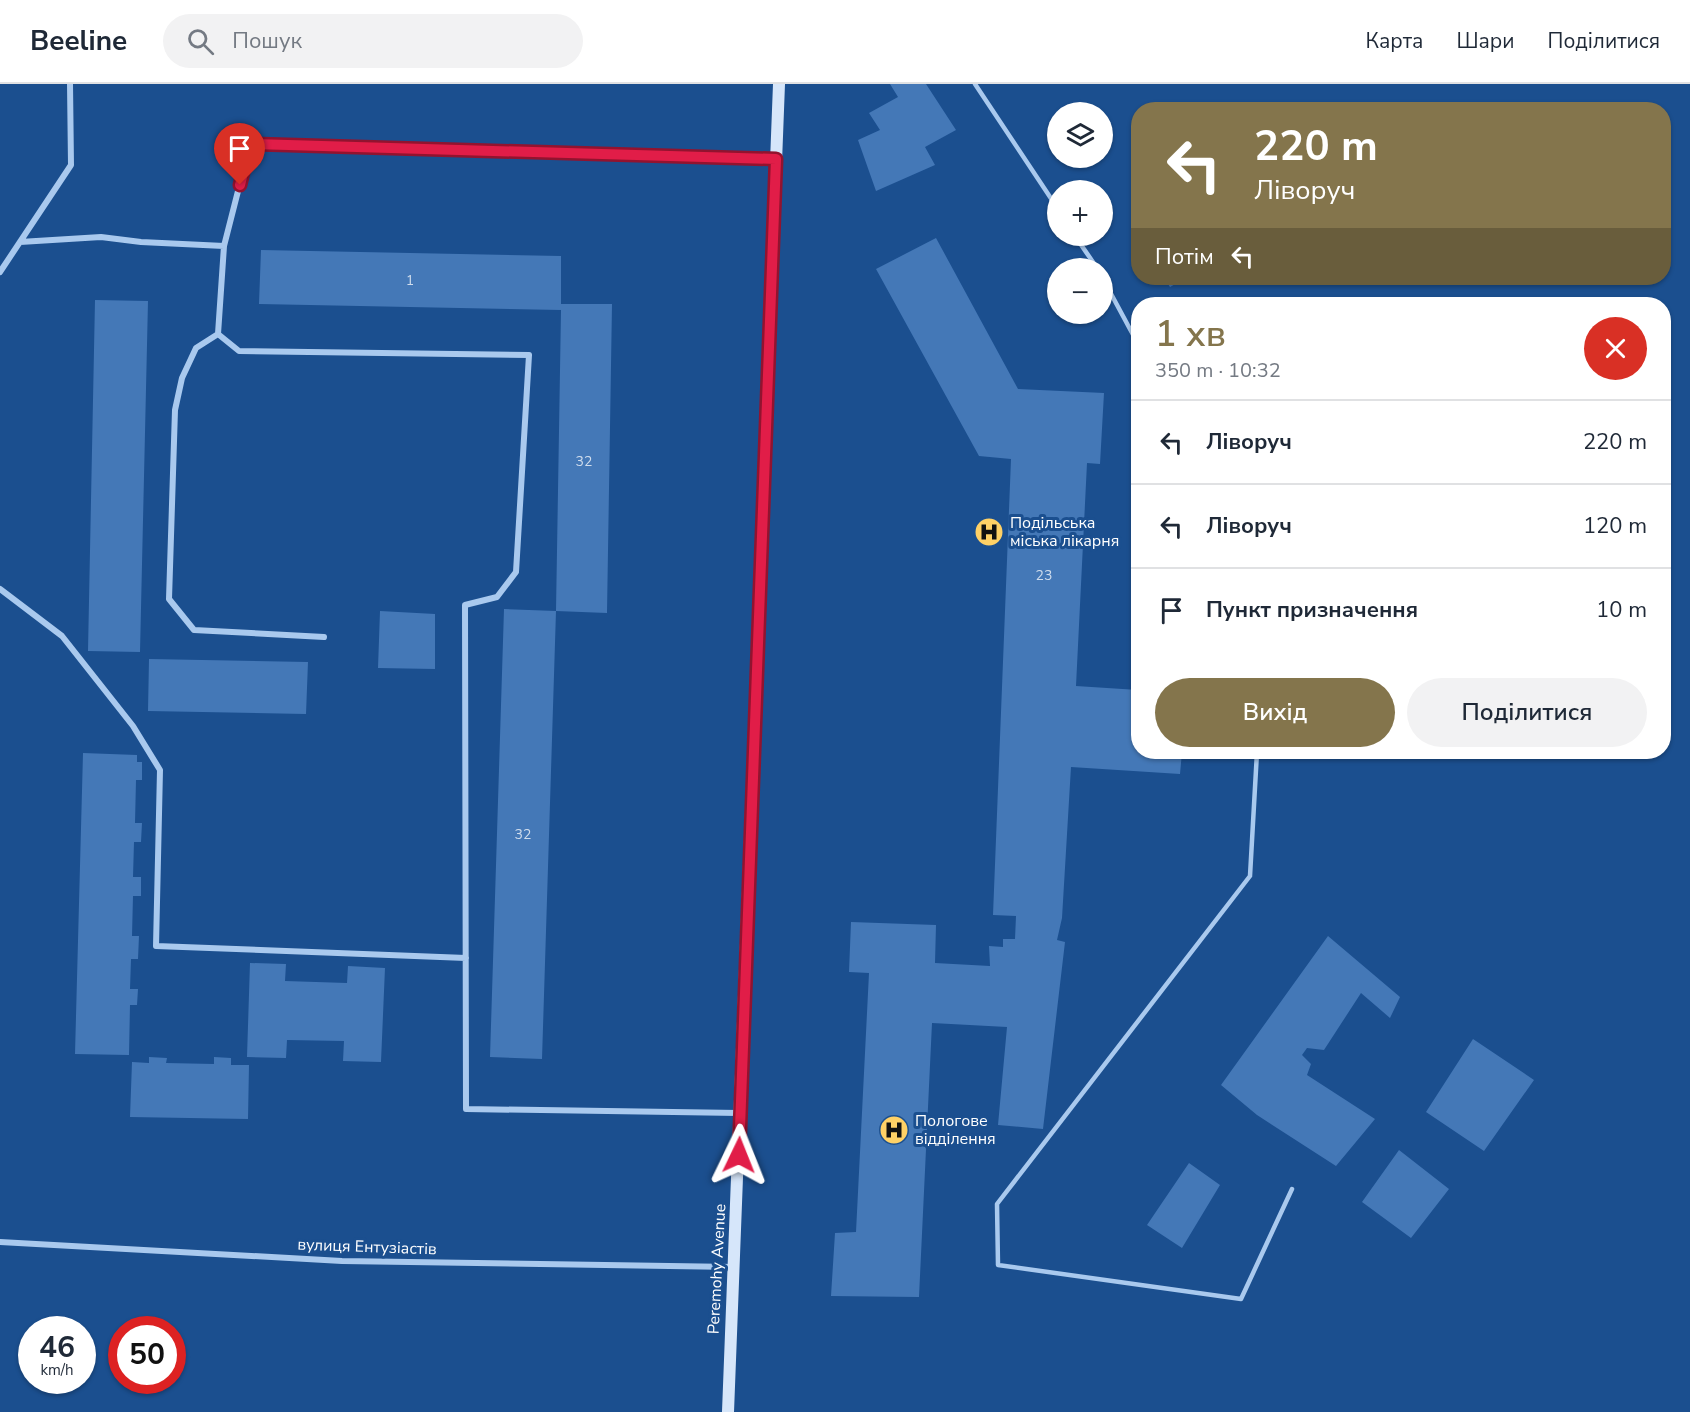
<!DOCTYPE html>
<html lang="uk">
<meta charset="utf-8">
<style>
:root{--surface:#fff;--page:#f2f2f3;--text:#1f2937;--muted:#747a83;--line:#e0e1e3;--accent:#84754c}
body{margin:0;font-family:"Nunito Sans",sans-serif;background:var(--page);color:var(--text);height:100vh;display:flex;flex-direction:column;font-size:22px;white-space:nowrap}
*{box-sizing:border-box;margin:0}
p{font-size:20px;color:var(--muted)}
.icon{flex:none;width:33px;height:33px;fill:none;stroke:currentColor;stroke-width:2;stroke-linecap:round;stroke-linejoin:round}
.map{position:relative;flex:1;overflow:hidden}
.details{position:absolute;left:1131px;top:213px;width:540px;height:462px;display:flex;flex-direction:column;background:var(--surface);border-radius:24px;box-shadow:0 2px 4px #0004}
.details>*{flex:none}
.hud{position:absolute;left:1131px;top:18px;width:540px;height:183px;border-radius:24px;box-shadow:0 2px 4px #0004;background:#84754c;color:#fff;overflow:hidden}
.controls{position:absolute;left:1047px;top:18px;display:grid;gap:12px}
.controls a{display:grid;place-items:center;width:66px;height:66px;border-radius:50%;background:var(--surface);box-shadow:0 2px 4px #0004;font-size:30px}
.speed{position:absolute;left:18px;top:1232px;display:flex;gap:12px;font-size:30px;font-weight:700;text-align:center}
.speed>*{display:grid;place-content:center;width:78px;height:78px;border-radius:50%;background:var(--surface);box-shadow:0 2px 4px #0004;line-height:1}
.speed small{font-size:15px;font-weight:400}
.speed .limit{border:9px solid #d22;background:#fff;color:#111}
.pin{position:absolute;display:grid;place-items:center;width:51px;height:51px;color:#fff;margin:-62px -26px;border-radius:50% 50% 50% 0;rotate:-45deg;box-shadow:0 0 6px #0007}
.pin .icon{rotate:45deg}
.me{position:absolute;width:66px;margin:-33px;rotate:2deg;stroke-linejoin:round;filter:drop-shadow(0 0 4px #0008)}
.turn{display:flex;align-items:center;gap:21px;height:126px;padding:0 24px;font-size:27px}
.turn .icon{width:78px;height:78px;stroke-width:2.5}
.turn b{display:block;font-size:42px;line-height:51px}
.then{display:flex;align-items:center;height:57px;padding:0 24px;background:#0003;gap:12px;font-size:22px}
.round{display:grid;place-items:center;flex:none;width:63px;height:63px;border-radius:32px;background:var(--page)}
.overview{display:flex;align-items:center;justify-content:space-between;height:102px;padding:0 24px}
h1{font-size:36px;font-weight:600;line-height:45px;color:var(--accent)}
.primary-button{display:flex;gap:12px;margin-top:auto;padding:12px 24px}
.primary-button a{flex:1;height:69px;border-radius:36px;background:var(--accent);color:#fff;font-size:24px;font-weight:600;line-height:69px;text-align:center}
.primary-button a+a{background:var(--page);color:var(--text)}
ul{padding:0;list-style:none}
li{display:flex;align-items:center;gap:18px;height:84px;padding:0 24px;border-top:2px solid var(--line)}
li div{flex:1}
li b{display:block;font-size:22px}
li em{font-style:normal}
header{display:flex;align-items:center;gap:36px;box-sizing:border-box;height:84px;padding:0 30px;background:var(--surface);border-bottom:2px solid var(--line)}
header strong{font-size:28px}
nav{display:flex;gap:33px;margin-inline-start:auto;font-size:21px}
.search{width:420px;height:54px;background:var(--page);display:flex;align-items:center;gap:15px;box-sizing:border-box;padding:0 21px;border-radius:33px;color:var(--muted);font-size:22px}
.map>svg:first-child{display:block}
.building{fill:#4478b7}
.lines{fill:none;stroke-linecap:round;stroke-linejoin:round}
.service{stroke:#a9c9ee;stroke-width:4.5}
.minor{stroke:#a9c9ee;stroke-width:6}
.secondary{stroke:#d6e6fa;stroke-width:12}
.route-casing{stroke:#92132f;stroke-width:15}
.route{stroke:#e11d48;stroke-width:10}
.labels{text-anchor:middle;dominant-baseline:central;stroke-width:6;stroke-linejoin:round;paint-order:stroke}
.number-label{font-size:14px;fill:#d0dded}
.poi-label{font-size:16px;fill:#fff;stroke:#1b4f8f;text-anchor:start}
.street-label{font-size:16px;fill:#fff;stroke:#1b4f8f}
</style>
<header>
<strong>Beeline</strong>
<div class="search"><svg class="icon" aria-label="search" viewBox="0 0 24 24"><circle cx="10" cy="10" r="6"/><path d="M15 15l6 6"/></svg>Пошук</div>
<nav><a>Карта</a><a>Шари</a><a>Поділитися</a></nav>
</header>
<div class="map">
<svg width="1690" height="1328" viewBox="0 0 1690 1328">
<rect width="100%" height="100%" fill="#1b4f8f"/>
<path class="building" d="M890 0H926L956 46 925 63 935 81 876 107 858 56 880 46 869 29 898 13Z
M936 154 1018 305 1104 309 1100 380 1087 379 1076 602 1138 606V668H1182L1180 690 1071 683 1062 834 1057 856 1065 858 1043 1045 998 1041 1007 943 932 939 919 1213 831 1212 835 1149 856 1148 869 889 849 888 851 838 936 841 935 879 990 882 989 862 1003 863V855H1015L1016 832 993 831 1011 375 979 372 876 185Z
M261 166 561 172V220H612L607 529 556 527 561 226 259 220Z
M1164 194H1186L1170 203Z
M95 216 148 217 140 568 88 567Z
M504 525 556 527 542 975 490 973Z
M380 527 435 530V585L378 584Z
M149 575 308 578 306 630 148 627Z
M83 669 137 671V678H142V696H136L135 739H142L141 758H134L133 793H141V812H133L132 852H139L138 875H131L130 905H138L137 921H130L129 971 75 970Z
M1328 852 1400 913 1390 934 1361 909 1324 966 1307 964 1302 971 1311 980 1307 991 1375 1035 1336 1082 1257 1031 1221 1001Z
M250 879 286 880 285 897 347 899 348 882 385 884 381 978 343 977 344 957 287 956 286 974 247 973Z
M1473 955 1534 996 1484 1067 1426 1028Z
M149 973 167 974 166 979 214 980V973L231 974V981H249L248 1035 130 1033 132 978 149 979Z
M1399 1066 1449 1105 1411 1154 1362 1118Z
M1189 1079 1220 1101 1182 1164 1147 1141Z"/>
<g class="lines">
<path class="service" d="M975 0 1058 125
M1075 152 1097 184
M1102 193 1138 260
M1257 668 1250 792 997 1120 998 1181 1241 1215 1292 1105"/>
<path class="minor" d="M20 158 101 153 141 158 224 162
M0 188 71 81 70 0
M218 250 196 264 182 294 175 326 169 515 194 546 324 553
M0 505 62 552 133 642 160 686 156 862 466 874
M739 1029 466 1025 465 521 497 513 516 488 529 271 239 267 218 250 224 162 250 60 776 75
M0 1158 342 1177 734 1183"/>
<path class="secondary" d="M728 1328 779 0"/>
</g>
<g class="lines">
<g class="route-casing">
<path id="route" d="M240 101 250 60 776 75 739 1071"/>
</g>
<use href="#route" class="route"/>
</g>
<defs>
<g id="hospital-disc" transform="scale(1.5)"><circle r="9.5" fill="#ffd166" stroke="#1b4f8f"/><path d="M-5-5h3v3.5h4V-5h3V5h-3V1.5h-4V5h-3Z" fill="#111"/></g>
</defs>
<g fill-rule="evenodd">
<use href="#hospital-disc" x="989" y="448"/>
<use href="#hospital-disc" x="894" y="1046"/>
</g>
<g class="labels">
<g class="number-label">
<text x="410" y="196">1</text>
<text x="584" y="377">32</text>
<text x="1044" y="491">23</text>
<text x="523" y="750">32</text>
</g>
<g class="poi-label">
<text x="1010" y="439">Подільська<tspan x="1010" dy="18">міська лікарня</tspan></text>
<text x="915" y="1037">Пологове<tspan x="915" dy="18">відділення</tspan></text>
</g>
<g class="street-label">
<text transform="translate(367 1163) rotate(2)">вулиця Ентузіастів</text>
<text transform="translate(717 1185) rotate(-87)">Peremohy Avenue</text>
</g>
</g>
</svg>
<div class="controls">
<a><svg class="icon" aria-label="layers" viewBox="0 0 24 24"><path d="M12 4l9 5-9 5-9-5zM3 14l9 5 9-5"/></svg></a>
<a>+</a>
<a>−</a>
</div>
<div class="speed"><div>46<small>km/h</small></div><div class="limit">50</div></div>
<div class="pin" style="left:240px;top:101px;background:#d93025"><svg class="icon" aria-label="arrive" viewBox="0 0 24 24"><path d="M6 21V4h12l-3 4 3 4H6"/></svg></div>
<svg class="me" style="left:739px;top:1071px" viewBox="-20 -20 40 40"><path d="M0-17L14 15 0 8-14 15z" fill="#e11d48" stroke="#fff" stroke-width="4"/></svg>
<div class="hud">
<div class="turn"><svg class="icon" aria-label="left" viewBox="0 0 24 24"><path d="M17 20v-9H6M10 6l-5 5 5 5"/></svg><div><b>220 m</b>Ліворуч</div></div>
<div class="then">Потім<svg class="icon" aria-label="left" viewBox="0 0 24 24"><path d="M17 20v-9H6M10 6l-5 5 5 5"/></svg></div>
</div>
<section class="details">
<div class="overview"><div><h1>1 хв</h1><p>350 m · 10:32</p></div><a class="round" style="background:#d93025;color:#fff"><svg class="icon" aria-label="close" viewBox="0 0 24 24"><path d="M6 6l12 12M18 6L6 18"/></svg></a></div>
<ul>
<li><svg class="icon" aria-label="left" viewBox="0 0 24 24"><path d="M17 20v-9H6M10 6l-5 5 5 5"/></svg><div><b>Ліворуч</b></div><em>220 m</em></li>
<li><svg class="icon" aria-label="left" viewBox="0 0 24 24"><path d="M17 20v-9H6M10 6l-5 5 5 5"/></svg><div><b>Ліворуч</b></div><em>120 m</em></li>
<li><svg class="icon" aria-label="arrive" viewBox="0 0 24 24"><path d="M6 21V4h12l-3 4 3 4H6"/></svg><div><b>Пункт призначення</b></div><em>10 m</em></li>
</ul>
<div class="primary-button"><a>Вихід</a><a>Поділитися</a></div>
</section>
</div>
